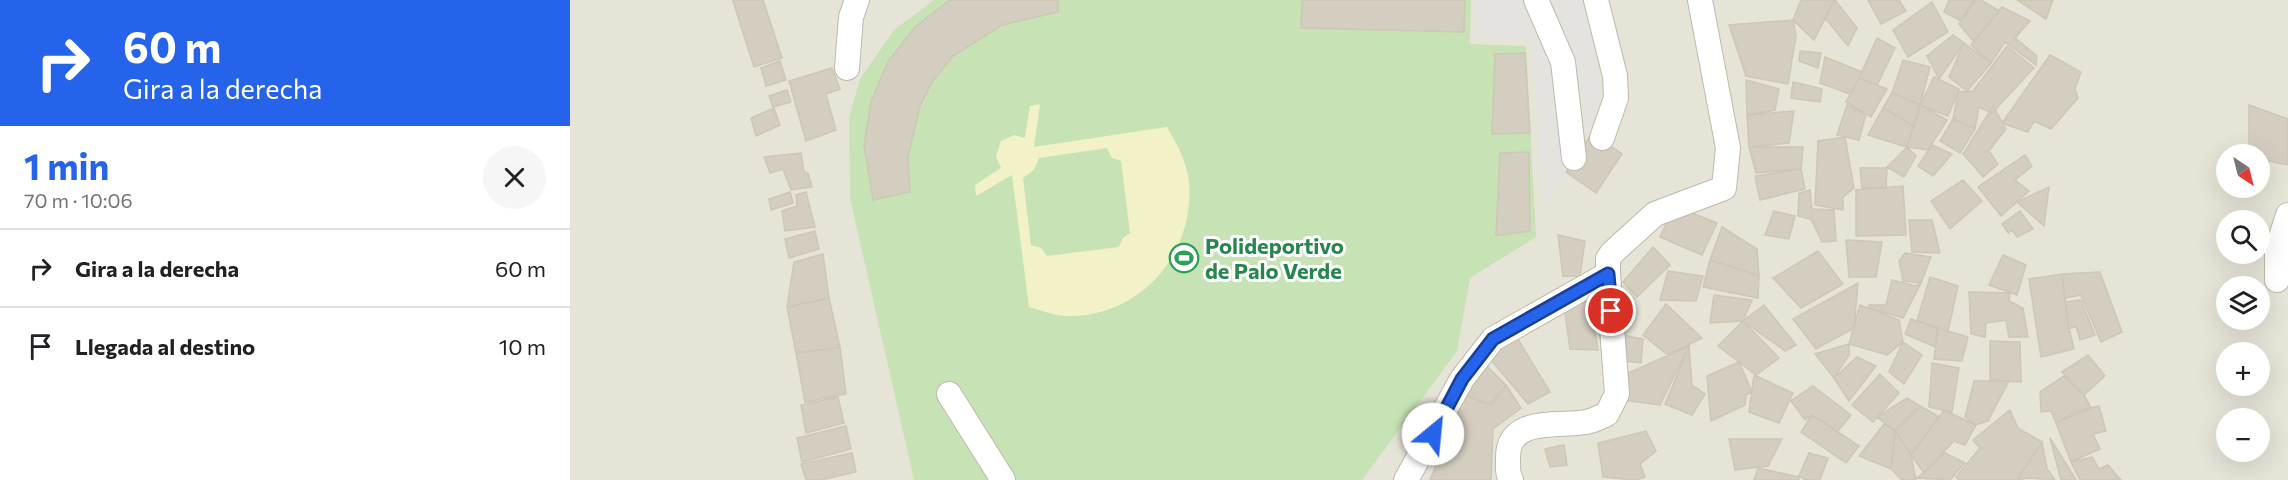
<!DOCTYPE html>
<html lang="es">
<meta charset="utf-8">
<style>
:root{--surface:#fff;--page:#f6f6f6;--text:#202124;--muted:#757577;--line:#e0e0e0;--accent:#2563eb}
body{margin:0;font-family:Commissioner,sans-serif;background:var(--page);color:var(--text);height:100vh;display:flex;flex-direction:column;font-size:22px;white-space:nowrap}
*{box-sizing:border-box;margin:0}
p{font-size:20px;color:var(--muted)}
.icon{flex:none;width:33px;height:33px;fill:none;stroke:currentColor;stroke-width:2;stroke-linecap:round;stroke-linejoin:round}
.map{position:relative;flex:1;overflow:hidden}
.details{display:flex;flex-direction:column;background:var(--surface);width:570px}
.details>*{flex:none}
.banner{background:#2563eb;color:#fff;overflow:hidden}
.needle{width:39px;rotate:145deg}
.tools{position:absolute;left:1646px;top:144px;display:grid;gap:12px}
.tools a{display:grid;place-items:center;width:54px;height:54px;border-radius:50%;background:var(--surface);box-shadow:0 6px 24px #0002;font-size:30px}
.pin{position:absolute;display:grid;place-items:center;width:51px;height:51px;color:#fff;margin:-26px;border:3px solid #fff;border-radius:50%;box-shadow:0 2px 6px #0007}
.me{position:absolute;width:66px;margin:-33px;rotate:28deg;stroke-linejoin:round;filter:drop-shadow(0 0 4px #0008)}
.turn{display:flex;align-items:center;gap:21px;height:126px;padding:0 24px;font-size:27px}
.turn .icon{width:78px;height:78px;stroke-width:2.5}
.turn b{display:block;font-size:42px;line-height:51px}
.round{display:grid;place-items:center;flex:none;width:63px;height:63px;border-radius:32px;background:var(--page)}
.headline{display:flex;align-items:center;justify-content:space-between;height:102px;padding:0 24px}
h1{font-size:36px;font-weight:700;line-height:45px;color:var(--accent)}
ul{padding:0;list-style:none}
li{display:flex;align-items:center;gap:18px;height:78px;padding:0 24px;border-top:2px solid var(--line)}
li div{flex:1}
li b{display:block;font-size:22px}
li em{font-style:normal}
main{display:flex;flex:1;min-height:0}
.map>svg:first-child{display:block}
.residential{fill:#e6e3d7;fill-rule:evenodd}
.green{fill:#c7e3b5}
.sand{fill:#f3f1c8;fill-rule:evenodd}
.parking{fill:#e4e3e0}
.building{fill:#d3cebf;stroke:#cdc7b3;stroke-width:1.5}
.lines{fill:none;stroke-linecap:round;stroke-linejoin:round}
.minor-casing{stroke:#bdbaac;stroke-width:26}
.minor{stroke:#fff;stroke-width:24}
.route-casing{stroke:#184099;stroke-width:15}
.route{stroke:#2563eb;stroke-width:10}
.labels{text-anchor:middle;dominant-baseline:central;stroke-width:6;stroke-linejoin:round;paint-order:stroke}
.leisure-label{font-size:22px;font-weight:bold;fill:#27864d;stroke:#fff;text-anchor:start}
</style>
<main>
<section class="details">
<div class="banner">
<div class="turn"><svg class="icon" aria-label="right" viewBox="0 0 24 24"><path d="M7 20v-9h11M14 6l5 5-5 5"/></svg><div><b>60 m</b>Gira a la derecha</div></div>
</div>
<div class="headline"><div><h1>1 min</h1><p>70 m · 10:06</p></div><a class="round"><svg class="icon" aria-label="close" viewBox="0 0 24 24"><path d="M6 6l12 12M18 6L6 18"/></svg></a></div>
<ul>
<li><svg class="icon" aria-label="right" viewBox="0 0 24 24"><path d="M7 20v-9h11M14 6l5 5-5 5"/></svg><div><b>Gira a la derecha</b></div><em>60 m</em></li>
<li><svg class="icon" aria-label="arrive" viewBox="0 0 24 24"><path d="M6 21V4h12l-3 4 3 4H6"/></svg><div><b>Llegada al destino</b></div><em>10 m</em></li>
</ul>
</section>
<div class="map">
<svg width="1718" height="480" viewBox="0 0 1718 480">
<rect width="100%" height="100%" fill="#f2f1e8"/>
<path class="residential" d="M0 0H1718V480H0ZM1656 154H1689V188H1656ZM1656 220H1689V254H1656ZM1656 286H1689V320H1656ZM1656 352H1689V386H1656ZM1656 418H1689V452H1656Z"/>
<path class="green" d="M364 0H901L900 44 956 46 966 237 900 278 887 351 792 480H344L280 198 279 118 290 79 324 30Z"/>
<path class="sand" d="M470 104 464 147 597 127C607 145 617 162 619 182 625 255 569 319 494 316 483 315 470 310 459 307L442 175 406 196 405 185 431 168 426 157 431 141 444 135 455 138 460 106ZM537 148 542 158 551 161 560 233 553 238 549 247 477 256 471 248 461 245 453 178 464 170 469 158Z"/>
<path class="parking" d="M905 0H1014L1025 36 1032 103 1004 158 974 206 962 40 904 36Z"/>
<path class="building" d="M167 0H193L212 58 184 67 163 1Z
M380 0H488V12L432 25 383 56 363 81 350 106 338 157 340 192 303 200 294 145 301 101 318 62 345 27Z
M732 0H895L894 32 731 28Z
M1231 0H1265L1244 40 1223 20Z
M1265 0 1287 28 1278 46 1255 18Z
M1298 0H1329L1336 11 1311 24Z
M1379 0H1404L1391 21 1374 12Z
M1406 0H1411L1429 11 1404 42 1389 24Z
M1447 0H1483L1476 19Z
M1362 2 1378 32 1338 57 1323 30Z
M1432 7 1460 21 1445 38 1467 56 1466 65 1435 42 1421 63 1401 45Z
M1223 20 1226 36 1218 84 1176 76 1159 25Z
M1383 35 1394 43 1369 79 1357 56Z
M1307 38 1325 48 1307 85 1289 78Z
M1394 43 1421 63 1397 91 1379 77Z
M1437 46 1464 68 1422 113 1409 107 1405 129 1383 119 1388 92 1403 91Z
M1230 51 1251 53 1248 68 1229 61Z
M955 53 960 133 922 134 925 54Z
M1480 55 1511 72 1505 89 1508 98 1481 129 1464 121 1458 132 1432 123Z
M1255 57 1292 72 1280 94 1250 83Z
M1333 60 1360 67 1350 105 1322 93Z
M210 61 216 80 196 86 191 68Z
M262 68 270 89 256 94 266 130 236 141 219 81Z
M1364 77 1389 89 1378 116 1350 105Z
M1289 78 1317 89 1301 117 1276 102Z
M1176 80 1209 89 1205 110 1177 115Z
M1223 82 1252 89 1250 102 1221 98Z
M217 90 221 102 203 107 199 96Z
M1322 93 1350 105 1344 126 1313 108Z
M1277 105 1296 114 1289 140 1267 135Z
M1350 105 1377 120 1358 150 1337 147Z
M1679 105 1718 119V165L1689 159V154H1679Z
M1423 106 1436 129 1419 151 1428 164 1413 177 1393 154Z
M204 108 210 125 186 136 181 118Z
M1313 108 1344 126 1337 147 1298 135Z
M1224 111 1219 143 1179 147 1177 115Z
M1383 119 1405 129 1390 153 1370 141Z
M1022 133 1052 154 1026 193 996 172Z
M1275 137 1284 188 1273 197V210L1245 205 1248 141Z
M1362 145 1382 154 1363 176 1348 166Z
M1179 147H1233L1231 169 1186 173Z
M1337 147 1346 156 1334 177 1317 167Z
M959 152 960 231 926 236 930 153Z
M231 153 234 172 238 173 242 187 221 190 213 169 200 173 194 157Z
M1455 155 1462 166 1445 180 1459 191 1431 216 1408 187Z
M1290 168H1317L1316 187 1292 188Z
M1231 169 1235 189 1190 200 1185 176Z
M1393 180 1412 201 1380 229 1361 201Z
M1333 186 1336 235 1286 236V190Z
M1479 187 1474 226 1447 202Z
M1240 190 1242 209 1264 210 1266 241 1252 242 1241 219 1228 216 1229 193Z
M220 192 223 203 201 210 199 199Z
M236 192 245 227 215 231 212 211 227 206 226 195Z
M1104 206 1147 223 1132 255 1090 237Z
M1204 211 1225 216 1219 239 1195 235Z
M1450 211 1463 229 1447 237 1442 230 1438 233 1432 224Z
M1339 220H1362L1370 253 1342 252Z
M1152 227 1187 249 1189 276 1140 260Z
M245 231 249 249 219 258 215 239Z
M988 235 1015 241 1010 276H993Z
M1276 240 1312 242 1306 277H1279Z
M1083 247 1100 265 1067 297 1053 282Z
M1248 251 1273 284 1231 308 1203 278Z
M1335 253 1361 257 1351 283 1333 281 1329 261Z
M253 254 259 298 217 307 224 262Z
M1433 255 1456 265 1447 295 1419 285Z
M1140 260 1189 276 1188 298 1133 287Z
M1098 271 1133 276 1126 301 1090 300Z
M1530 272 1552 332 1531 342 1511 295 1495 298 1492 274Z
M1492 274 1498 324 1504 349 1471 357 1459 279Z
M1360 277 1388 286 1378 331 1347 321Z
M1322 280 1346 286 1351 283 1333 318 1299 308V305H1316Z
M1288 283 1284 328 1246 349 1223 319Z
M1399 292 1440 293 1439 301 1453 308 1458 337H1439L1436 320 1416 323 1415 337 1401 334Z
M1144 295 1182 300 1173 321 1140 323Z
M259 298 270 347 226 353 217 307Z
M1511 300 1525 335 1510 340 1506 326 1499 329 1495 302Z
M1020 301 1028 350 1000 349 994 305Z
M1096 304 1132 338 1098 355 1073 335Z
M1194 305 1226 345 1215 351 1173 321Z
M1290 305 1329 320 1333 342 1317 355 1279 344Z
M1341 319 1367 328 1365 347 1335 334Z
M1173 321 1209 358 1186 375 1148 346Z
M1368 328 1398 337 1392 361 1364 359Z
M946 336 980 392 958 404 915 353Z
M1057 336 1073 339 1071 363 1056 361Z
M1420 341 1450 342 1451 382 1420 380Z
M1333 342 1352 355 1334 384 1319 372Z
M1279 344V355L1264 378 1245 354Z
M1119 346 1122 385 1135 394 1122 415 1095 404Z
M1119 346 1090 405 1054 400 1056 374Z
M270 347 276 394 235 402 226 353Z
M1518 355 1535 376 1514 395 1492 372Z
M1287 357 1306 366 1279 401 1264 378Z
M910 359 936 385 921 405 890 393Z
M1169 362 1182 392 1176 395 1175 405 1141 421 1137 376Z
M1362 363 1389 368 1382 412 1359 407Z
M1310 374 1329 393 1303 422 1282 405Z
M1184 375 1223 393 1209 423 1179 412Z
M1494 376 1514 395 1521 408 1486 423 1481 411 1471 412 1470 392Z
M1404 381H1439L1418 421 1406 425 1395 417Z
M936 385 951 408 923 429 921 480H860L879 434 890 393 921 405Z
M1243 386 1281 415 1267 432 1242 415 1235 420 1221 401Z
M268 397 274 423 236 433 231 405Z
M1337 398 1350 406 1325 431 1307 417Z
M1350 406 1369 417 1341 455 1325 431Z
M1529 406 1536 431 1523 434 1530 449 1501 462 1486 423 1502 413Z
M1374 410 1406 425 1395 445 1384 441 1354 473 1341 455Z
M1440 410 1448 428 1472 442 1447 480H1390L1386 477 1410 448 1403 440Z
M1242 415 1289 446 1276 463 1231 432Z
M1314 424 1325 431 1321 469 1289 456Z
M276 426 281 449 232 462 227 438Z
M1076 431 1086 451 1070 464 1075 477 1066 480 1033 477 1028 443Z
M1325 431 1341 455 1346 480H1332L1321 469Z
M1480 438 1506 480H1491Z
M1159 439H1212L1198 466 1165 470Z
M1472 442 1477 469 1485 480 1458 478 1447 480Z
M994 445 997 465 980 467 975 449Z
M282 453 286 472 251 480H236L231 464Z
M1239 453 1258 458 1250 480H1236L1229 476Z
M1375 453 1395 463 1380 480 1347 478Z
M1522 457 1529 469 1538 465 1551 480H1510L1501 462Z
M1188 468 1229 477V480H1184Z"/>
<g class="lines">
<g class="minor-casing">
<path id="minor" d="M966 0 993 62 1004 158
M1026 0 1045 76 1046 98 1032 138
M277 68 281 17 287 0
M1707 280V250L1718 215
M379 394 433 480
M836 480 892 379 923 339 1038 274V259L1042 253 1085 214 1154 188 1158 148 1130 0
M941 480C937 473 938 466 938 458 938 416 988 427 1016 422 1023 421 1030 417 1037 414L1047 394 1038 274"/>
</g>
<use href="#minor" class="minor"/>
</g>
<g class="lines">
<g class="route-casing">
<path id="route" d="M863 434 892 379 923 339 1038 274 1041 311"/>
</g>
<use href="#route" class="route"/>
</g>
<defs>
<g id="stadium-ring" transform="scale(1.5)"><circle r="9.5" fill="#fff" stroke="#2e9e5b" stroke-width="1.5"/><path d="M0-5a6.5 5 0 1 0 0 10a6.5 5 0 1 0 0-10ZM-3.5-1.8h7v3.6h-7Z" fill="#2e9e5b"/></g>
</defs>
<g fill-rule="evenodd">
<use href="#stadium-ring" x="614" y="258"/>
</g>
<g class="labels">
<g class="leisure-label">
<text x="635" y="245">Polideportivo<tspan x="635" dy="25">de Palo Verde</tspan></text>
</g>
</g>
</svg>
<div class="tools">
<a><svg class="needle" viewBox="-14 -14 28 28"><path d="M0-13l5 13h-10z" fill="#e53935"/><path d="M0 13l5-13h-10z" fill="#757577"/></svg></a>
<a><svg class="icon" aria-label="search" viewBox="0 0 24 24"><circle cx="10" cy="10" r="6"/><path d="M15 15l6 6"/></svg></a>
<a><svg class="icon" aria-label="layers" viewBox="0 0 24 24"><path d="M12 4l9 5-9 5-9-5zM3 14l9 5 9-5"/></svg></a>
<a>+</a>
<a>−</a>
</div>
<div class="pin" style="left:1041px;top:311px;background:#d93025"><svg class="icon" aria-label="arrive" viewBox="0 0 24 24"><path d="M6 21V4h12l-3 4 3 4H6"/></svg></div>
<svg class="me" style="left:863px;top:434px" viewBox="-20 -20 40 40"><circle r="19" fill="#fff"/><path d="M0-13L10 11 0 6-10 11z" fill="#2563eb"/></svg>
</div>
</main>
